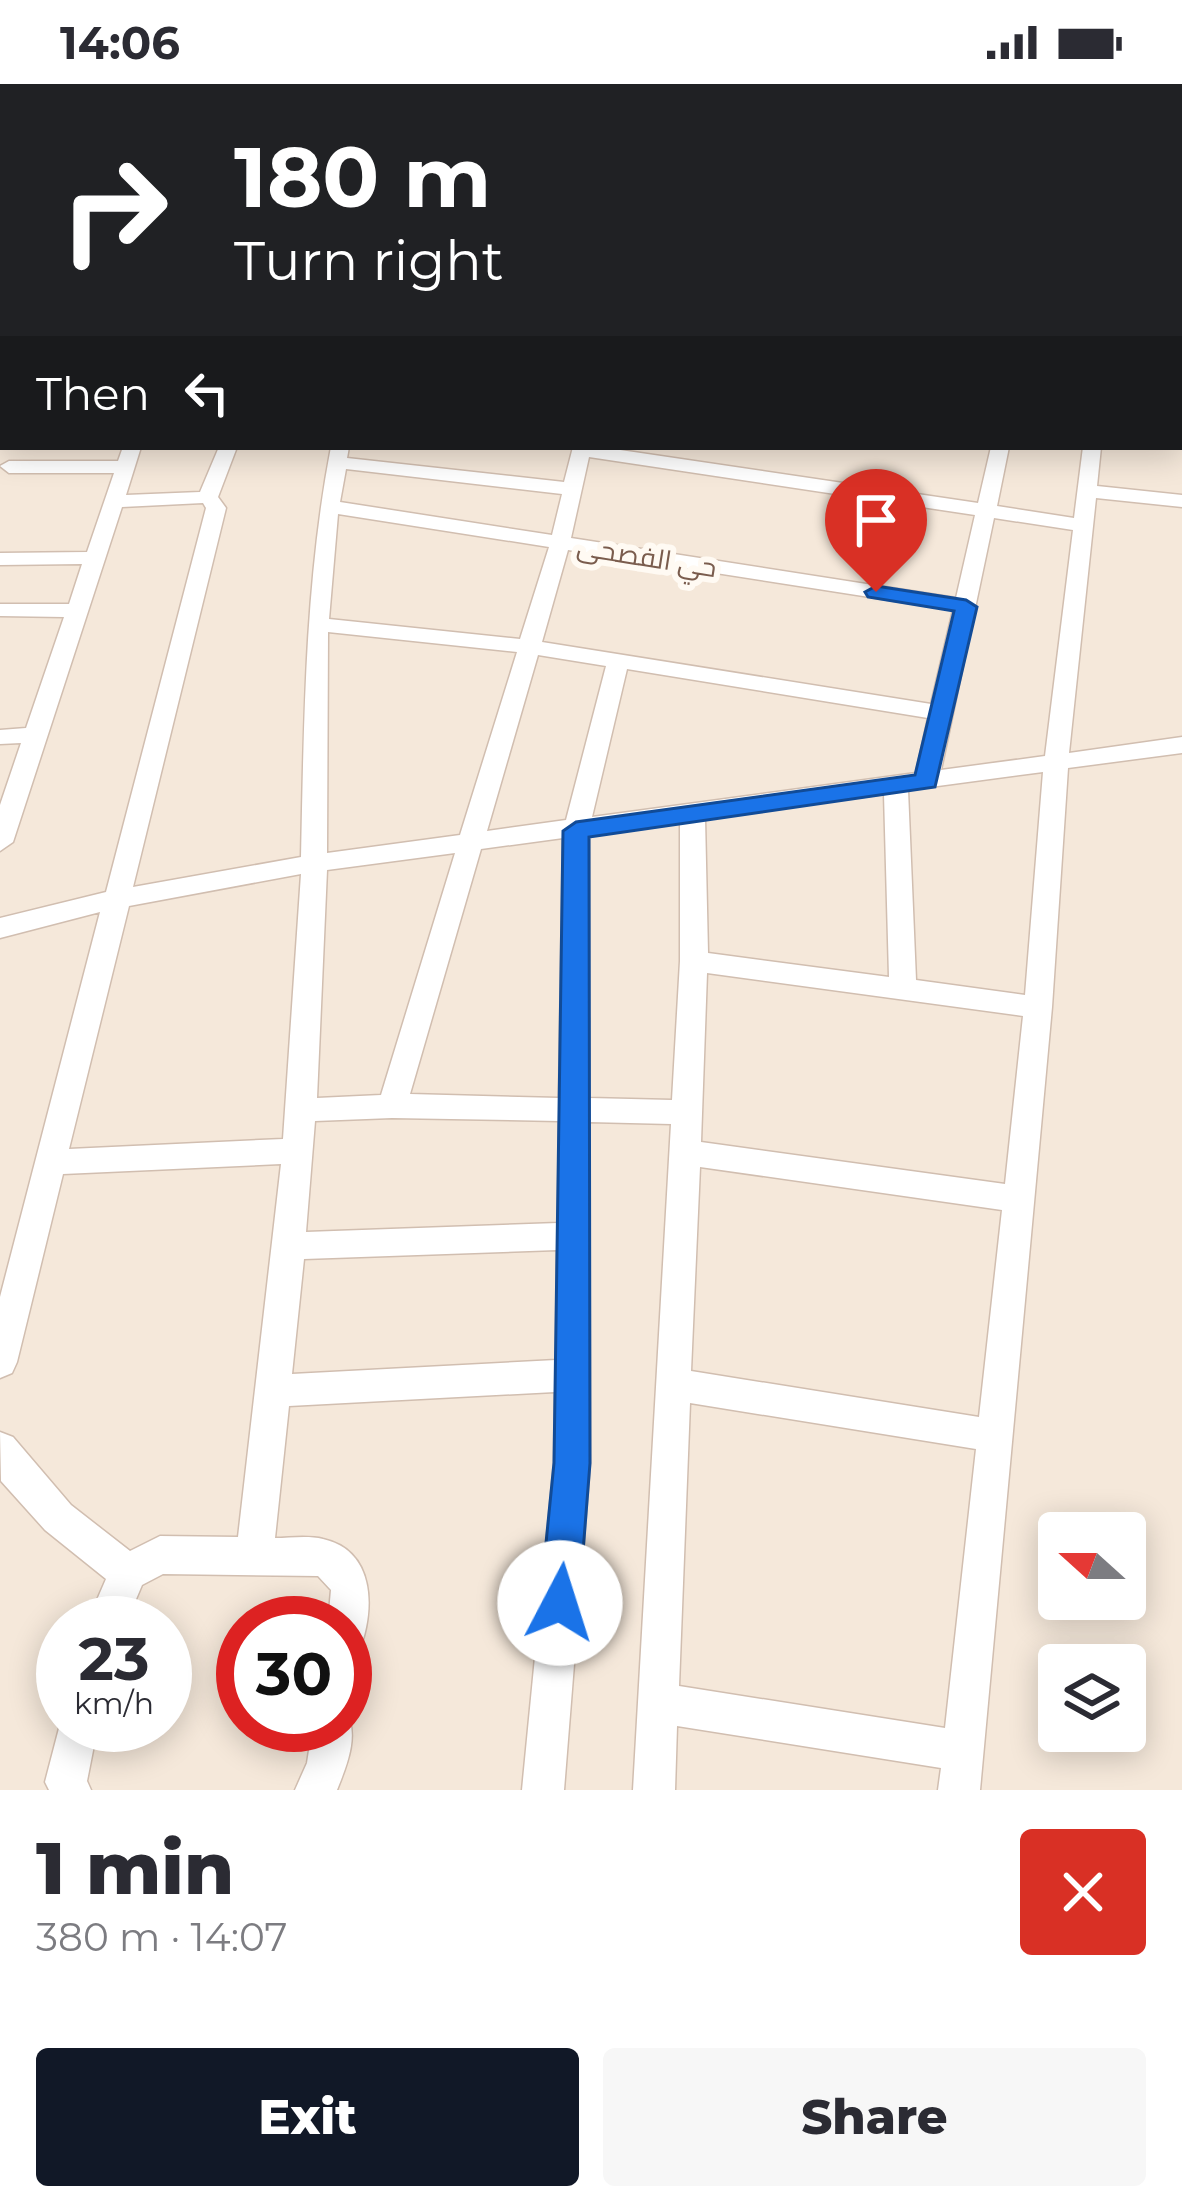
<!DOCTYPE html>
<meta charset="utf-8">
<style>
:root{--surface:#fff;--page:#f7f7f7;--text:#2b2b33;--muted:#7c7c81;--accent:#111827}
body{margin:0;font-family:Montserrat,Cairo,sans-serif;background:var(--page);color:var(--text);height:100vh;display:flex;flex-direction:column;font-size:45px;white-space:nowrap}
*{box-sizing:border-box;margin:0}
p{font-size:39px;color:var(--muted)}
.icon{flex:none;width:66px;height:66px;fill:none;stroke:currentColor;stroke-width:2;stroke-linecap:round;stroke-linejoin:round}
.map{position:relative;height:1706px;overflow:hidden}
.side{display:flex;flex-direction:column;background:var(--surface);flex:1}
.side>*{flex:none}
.banner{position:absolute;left:0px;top:0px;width:1182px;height:366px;box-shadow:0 6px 30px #0003;background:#202124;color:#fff;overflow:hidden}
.needle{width:78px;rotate:291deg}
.fabs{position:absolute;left:1038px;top:1428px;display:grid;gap:24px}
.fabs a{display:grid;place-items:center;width:108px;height:108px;border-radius:12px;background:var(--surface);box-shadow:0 6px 30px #0003;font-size:60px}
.speed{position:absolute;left:36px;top:1512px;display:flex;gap:24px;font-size:60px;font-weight:700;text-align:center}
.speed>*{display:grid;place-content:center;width:156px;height:156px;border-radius:50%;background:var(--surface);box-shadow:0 6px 30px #0003;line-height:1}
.speed small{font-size:30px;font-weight:400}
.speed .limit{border:18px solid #d22;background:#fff;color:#111}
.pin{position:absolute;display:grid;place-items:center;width:102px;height:102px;color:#fff;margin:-123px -51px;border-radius:50% 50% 50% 0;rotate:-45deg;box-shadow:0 0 12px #0007}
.pin .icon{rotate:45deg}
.me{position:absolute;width:132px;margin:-66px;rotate:5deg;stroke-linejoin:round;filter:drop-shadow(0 0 9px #0008)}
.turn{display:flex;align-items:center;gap:42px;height:252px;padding:0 36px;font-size:54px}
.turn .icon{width:156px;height:156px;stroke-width:2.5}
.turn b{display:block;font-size:84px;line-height:102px}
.then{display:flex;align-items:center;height:114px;padding:0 36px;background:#0003;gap:24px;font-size:45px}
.round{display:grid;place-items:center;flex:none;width:126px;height:126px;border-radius:12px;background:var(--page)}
.overview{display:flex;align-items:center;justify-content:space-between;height:204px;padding:0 36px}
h1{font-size:72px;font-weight:800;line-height:90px}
.action{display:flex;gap:24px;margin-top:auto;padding:24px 36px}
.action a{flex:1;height:138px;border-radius:12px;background:var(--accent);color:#fff;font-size:48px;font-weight:800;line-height:138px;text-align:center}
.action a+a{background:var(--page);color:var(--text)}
.status{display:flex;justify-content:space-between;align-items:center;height:84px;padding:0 60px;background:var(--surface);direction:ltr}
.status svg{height:33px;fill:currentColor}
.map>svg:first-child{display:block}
.residential{fill:#f5e8da;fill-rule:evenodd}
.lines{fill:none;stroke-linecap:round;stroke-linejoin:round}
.minor-casing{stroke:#d1beb0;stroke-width:3}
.trunk-casing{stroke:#dad1cd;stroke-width:3}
.minor{fill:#fff;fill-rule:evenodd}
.trunk{fill:#f9c8a4;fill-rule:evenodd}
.route{fill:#1a73e8;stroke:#114b97;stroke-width:3}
.labels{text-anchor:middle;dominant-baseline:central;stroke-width:12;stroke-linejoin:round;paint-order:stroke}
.far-street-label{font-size:27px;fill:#7a5c4d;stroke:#fffaf3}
</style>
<div class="status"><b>14:06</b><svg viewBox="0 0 49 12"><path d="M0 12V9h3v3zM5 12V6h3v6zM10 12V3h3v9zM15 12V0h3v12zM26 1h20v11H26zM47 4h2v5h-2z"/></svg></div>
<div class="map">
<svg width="1182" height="1706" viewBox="0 0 1182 1706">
<rect width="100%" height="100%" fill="#fdf6ec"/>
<path class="residential" d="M0 0 1017 3H3V363H1179L1182 21V1706H0ZM1059 1449H1125V1515H1059ZM63 1539H165V1641H63ZM243 1539H345V1641H243ZM1059 1581H1125V1647H1059Z"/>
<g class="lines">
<g class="minor-casing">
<path id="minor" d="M416 0H537L413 3Z
M658 0H670V3H658Z
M765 0H777V3H765Z
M901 0H913L914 3H902Z
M0 30H3V38H0Z
M3 56V65L0 66V57Z
M1179 134H1182V142H1179Z
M3 152V162L0 163V153Z
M1179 180 1182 181V191L1179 190Z
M0 184H3V194H0Z
M0 223H3V233H0Z
M1179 253H1182V263H1179Z
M0 264H3V274H0Z
M0 301H3V311H0Z
M1179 303H1182V313H1179Z
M1179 349H1182V361H1179Z
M0 352H3L5 363 0 364Z
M123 363H141L126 411 200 408 219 363H237L218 413 226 424 133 803 301 773C304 635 305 497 331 363H349L347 374 564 398 573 363H600L978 419 991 363H1009L997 422 1074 434 1083 363H1101L1097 402 1182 411V423L1096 414 1069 669 1182 653V669L1068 684 1052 923 980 1706H938L941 1684 677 1642 675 1706H633L671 1040 589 1038 590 1379 564 1706H522L554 1379 555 1308 289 1322 275 1454C290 1454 308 1451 323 1455 376 1467 375 1527 359 1567L345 1572V1539H328L331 1506 318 1492 163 1490 142 1501 126 1539H87L106 1495 45 1446 1 1397 0 1348 13 1353 71 1421 130 1467 160 1452 238 1453 281 1080 63 1090 17 1278 12 1289 0 1294V1213L100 828 0 854V834L106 808 206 424 203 419 122 423 13 758 0 767V721L21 659 0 660V646L26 644 64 533 0 532V520H69L82 480 0 481V469L87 468 114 389H9L0 382 9 377H118ZM589 373 975 431 956 514 571 454ZM346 385 562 410 552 451 340 418ZM338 430 549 463 520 555 329 535ZM994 434 1073 446 1045 672 941 686ZM568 466 953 526 931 620 542 558ZM328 548 517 568 460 751 327 769ZM538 571 606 582 566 736 487 747ZM627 585 928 634 916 689 592 733ZM1043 688 1025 911 916 896 908 706ZM884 710 889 893 708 869 705 734ZM680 738V877L672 1016 589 1014V750ZM563 754 559 1014 410 1010 481 765ZM455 769 381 1011 317 1014 327 786ZM301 790 283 1055 69 1065 129 822ZM707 889 1023 932 1005 1100 701 1058ZM392 1034 559 1037 558 1139 306 1148 315 1037ZM700 1083 1002 1126 979 1333 691 1287ZM557 1166 556 1276 292 1290 304 1175ZM690 1319 976 1365 945 1644 679 1602Z
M345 1626C360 1650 347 1681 337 1706H295L307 1679 313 1641H345Z
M63 1629V1641H98L87 1697 91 1706H49L45 1698Z"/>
</g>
<g class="trunk-casing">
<path id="trunk" d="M1140 0H1182V10L1179 3Z"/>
</g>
<use href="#minor" class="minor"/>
<use href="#trunk" class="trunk"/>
</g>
<path class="route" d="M876 502 966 516 977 523 935 703 589 753 590 1379 579 1519 573 1533 560 1538 546 1533 540 1519 554 1379 563 747 576 738 915 691 954 527 868 513 865 508Z"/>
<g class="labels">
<g class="far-street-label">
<text transform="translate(647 473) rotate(9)">حي الفصحى</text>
</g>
</g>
</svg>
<div class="fabs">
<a><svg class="needle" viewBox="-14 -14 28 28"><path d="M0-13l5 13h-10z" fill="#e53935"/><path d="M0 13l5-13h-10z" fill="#7c7c81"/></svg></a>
<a><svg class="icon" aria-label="layers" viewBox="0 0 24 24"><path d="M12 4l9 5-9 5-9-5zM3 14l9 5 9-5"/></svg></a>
</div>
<div class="speed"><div>23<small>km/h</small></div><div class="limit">30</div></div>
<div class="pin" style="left:876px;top:508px;background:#d93025"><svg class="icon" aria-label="arrive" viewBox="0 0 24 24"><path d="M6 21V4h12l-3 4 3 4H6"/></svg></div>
<svg class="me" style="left:560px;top:1519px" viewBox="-20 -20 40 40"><circle r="19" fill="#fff"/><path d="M0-13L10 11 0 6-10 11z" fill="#1a73e8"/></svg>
<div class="banner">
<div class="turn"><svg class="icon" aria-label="right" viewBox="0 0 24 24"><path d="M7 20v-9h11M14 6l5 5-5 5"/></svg><div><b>180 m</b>Turn right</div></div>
<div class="then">Then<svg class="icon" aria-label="left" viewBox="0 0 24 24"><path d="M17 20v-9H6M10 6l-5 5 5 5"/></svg></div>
</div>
</div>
<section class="side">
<div class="overview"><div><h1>1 min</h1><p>380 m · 14:07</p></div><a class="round" style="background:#d93025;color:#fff"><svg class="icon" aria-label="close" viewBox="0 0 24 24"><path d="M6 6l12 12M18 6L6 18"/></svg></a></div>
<div class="action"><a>Exit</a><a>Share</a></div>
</section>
